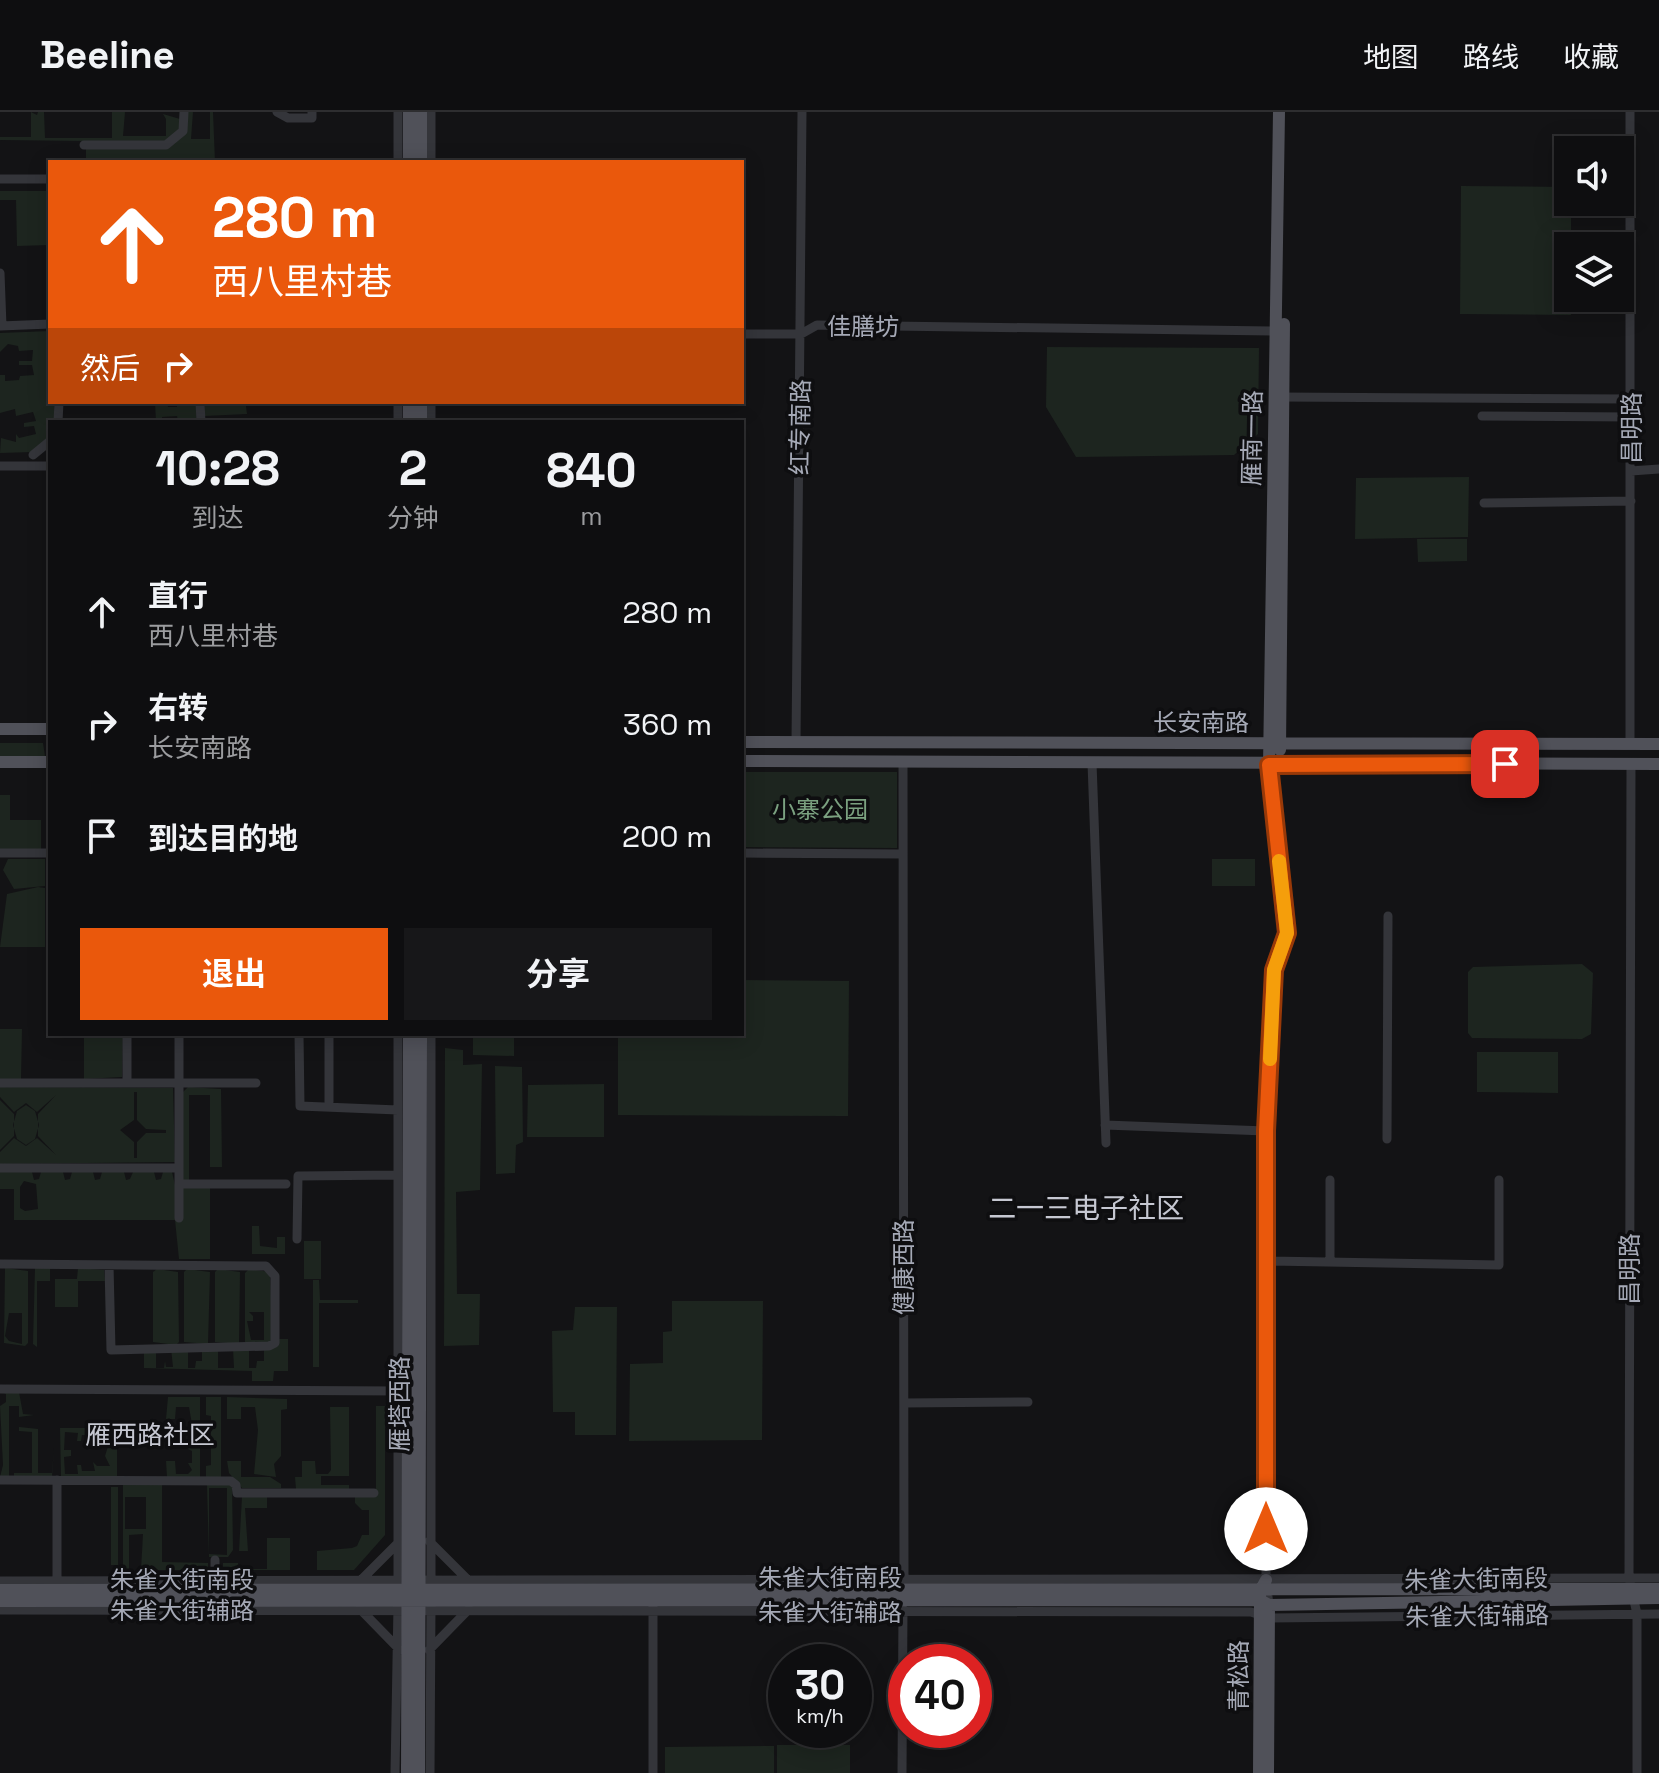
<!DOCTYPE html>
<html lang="zh">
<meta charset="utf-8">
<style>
:root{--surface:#0e0e10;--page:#171719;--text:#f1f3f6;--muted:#9b9c9f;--line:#2e2e30;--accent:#ea580c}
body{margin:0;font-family:"Space Grotesk","Noto Sans SC",sans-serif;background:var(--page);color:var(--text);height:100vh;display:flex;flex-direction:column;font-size:30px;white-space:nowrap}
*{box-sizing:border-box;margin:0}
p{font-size:26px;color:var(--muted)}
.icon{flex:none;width:44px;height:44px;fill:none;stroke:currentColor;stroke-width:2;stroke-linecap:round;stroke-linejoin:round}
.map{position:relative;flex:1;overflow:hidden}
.panel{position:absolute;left:48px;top:308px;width:696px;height:616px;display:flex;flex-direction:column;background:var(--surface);border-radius:0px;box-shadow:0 4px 20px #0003,0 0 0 2px var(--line)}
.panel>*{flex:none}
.guide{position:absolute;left:48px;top:48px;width:696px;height:244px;border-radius:0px;box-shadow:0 4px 20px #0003,0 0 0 2px var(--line);background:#ea580c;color:#fff;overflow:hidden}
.tools{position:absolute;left:1554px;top:24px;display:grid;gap:16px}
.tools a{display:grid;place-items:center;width:80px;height:80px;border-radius:0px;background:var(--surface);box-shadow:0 4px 20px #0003,0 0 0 2px var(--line);font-size:40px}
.speed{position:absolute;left:768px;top:1532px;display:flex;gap:16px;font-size:40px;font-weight:700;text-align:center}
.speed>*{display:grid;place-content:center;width:104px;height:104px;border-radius:50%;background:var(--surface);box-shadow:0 4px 20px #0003,0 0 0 2px var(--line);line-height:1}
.speed small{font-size:20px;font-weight:400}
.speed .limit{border:12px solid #d22;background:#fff;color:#111}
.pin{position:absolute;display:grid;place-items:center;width:68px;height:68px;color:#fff;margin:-34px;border-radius:16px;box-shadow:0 4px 12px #0006}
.me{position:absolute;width:88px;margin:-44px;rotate:0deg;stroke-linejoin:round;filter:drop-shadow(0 0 6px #0008)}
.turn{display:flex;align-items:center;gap:28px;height:168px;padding:0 32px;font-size:36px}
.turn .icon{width:104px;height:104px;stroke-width:2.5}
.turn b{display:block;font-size:56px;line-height:68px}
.then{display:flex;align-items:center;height:76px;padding:0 32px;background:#0003;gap:16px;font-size:30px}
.eta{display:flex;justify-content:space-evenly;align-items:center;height:136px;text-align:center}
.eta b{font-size:48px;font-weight:700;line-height:56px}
.action{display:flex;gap:16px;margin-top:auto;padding:16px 32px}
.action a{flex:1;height:92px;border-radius:0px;background:var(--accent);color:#fff;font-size:32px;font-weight:700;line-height:92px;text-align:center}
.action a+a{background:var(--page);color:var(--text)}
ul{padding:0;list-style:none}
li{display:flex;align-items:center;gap:24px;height:112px;padding:0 32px}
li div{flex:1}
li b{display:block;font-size:30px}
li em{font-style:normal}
header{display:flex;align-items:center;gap:48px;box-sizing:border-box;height:112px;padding:0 40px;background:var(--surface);border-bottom:2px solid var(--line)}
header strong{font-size:38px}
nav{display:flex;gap:44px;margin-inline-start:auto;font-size:28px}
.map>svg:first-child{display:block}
.green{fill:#1d251f;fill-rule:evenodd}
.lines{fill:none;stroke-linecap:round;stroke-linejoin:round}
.minor{stroke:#34353a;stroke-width:9}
.major{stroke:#505159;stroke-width:12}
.route-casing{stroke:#983908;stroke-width:20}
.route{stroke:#ea580c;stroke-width:14}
.slow{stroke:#f59e0b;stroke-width:14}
.labels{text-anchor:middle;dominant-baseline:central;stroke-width:7;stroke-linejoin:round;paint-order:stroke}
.street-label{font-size:24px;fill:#a5a9b6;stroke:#0e0e10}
.park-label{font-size:24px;fill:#7ba180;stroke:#0e0e10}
.neighbourhood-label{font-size:26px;fill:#c6c8d2;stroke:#0e0e10}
.quarter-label{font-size:28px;fill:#c6c8d2;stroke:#0e0e10}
</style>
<header>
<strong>Beeline</strong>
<nav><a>地图</a><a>路线</a><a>收藏</a></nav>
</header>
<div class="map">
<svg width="1659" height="1661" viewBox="0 0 1659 1661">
<rect width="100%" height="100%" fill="#131315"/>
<path class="green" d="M31 0 37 3 38 0H44L45 26H112V0H125L123 24H166V7L163 2 180 7 181 17 165 30 0 28V25H31Z
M186 0H193L191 27H210V0H213L215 50H86V35H167L186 21Z
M1461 74 1568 75V90H1571V134H1568L1571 203 1460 202Z
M0 79H50V86L46 87V120L50 121V133L17 134 16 88H0Z
M50 219V290H54V310H50V323L33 340 0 341 1 326 16 330V322L19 326 36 322 34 314 24 315V311L36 309 33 300 16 304 15 297 0 301V263H5V269L19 268 20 264 34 263 32 253H19V249H32L33 238 19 239 18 234 8 232 0 240V221Z
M1047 235 1259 236 1258 322 1234 343 1076 345 1046 295Z
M155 290H167L168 295H177V290H196L197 310H178L177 304 162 305V310H156Z
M205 290H257V293L246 294 247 302 205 304Z
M1469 365 1468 425 1355 427 1356 366Z
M1417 427H1467V449L1418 450Z
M0 631H43L45 644 0 646Z
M742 660H897V736L742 735Z
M0 683H10V708H41V737H0Z
M8 747H45V774L14 777 3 758Z
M1212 747H1255V774H1212Z
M38 775 45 776V835H0L7 782Z
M1582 852 1593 861 1591 922 1582 927 1472 926 1468 921V860L1473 855Z
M742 868 849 869 848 1004 618 1003V922H742Z
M0 917H22L21 967H0Z
M84 922H123L122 965 84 967Z
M473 922H514V944L473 943Z
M445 936 463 938V953L482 952 480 1078 456 1080 457 1182H480L479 1233 444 1234Z
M1477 940H1558V981L1477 980Z
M495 954 522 955 523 1030 516 1033 515 1061 496 1062Z
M604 972V1025H527L528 973Z
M0 975 173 976 175 1050 0 1052V1040L14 1026 26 1034 37 1026 56 1043 38 1024V1002L56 983 37 1000 26 991 14 1000 0 985ZM134 980H137V1008L146 1017 166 1018V1021H146L137 1030V1046H134V1030L120 1018 134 1008Z
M188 975 221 977 222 1055H210V983H189V1070H183V980Z
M0 988 14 1002V1024L0 1038Z
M26 993 35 999 39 1013 35 1027 26 1033 17 1027 13 1013 17 999Z
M0 1060H32L34 1068 39 1067 41 1060H63L65 1068 70 1067 72 1060H93L95 1068 100 1067 102 1060H124L126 1068 130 1067 133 1060H154L156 1068 161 1067 163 1060H172L183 1108V1075H210V1147H179L175 1108H14V1077H0ZM24 1069 36 1072 38 1097 25 1099 20 1096V1075Z
M252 1114H259L260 1134 277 1136V1125H285V1142H252Z
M304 1129H321V1167H304Z
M5 1156 28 1159V1231L25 1234 4 1231ZM9 1201H22V1232L9 1229 5 1224Z
M35 1156H50V1169H37V1235L33 1232Z
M78 1156 104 1158 105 1169H78V1195H55V1167H77Z
M157 1157 178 1160 179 1230 176 1233 153 1230V1160Z
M187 1157 210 1160 208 1232 184 1230V1160Z
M218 1157 240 1160 239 1232 215 1230V1160Z
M249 1157 270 1160 273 1230H245V1161ZM249 1200H264V1228H251L247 1209H253V1204Z
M313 1168H319L320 1188H358V1191H319V1255H313Z
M672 1189H763L762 1328 629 1329 630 1252 663 1251V1220L672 1219Z
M575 1195H617L616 1323H575V1300H553L552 1219 573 1218Z
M278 1227H288V1259H274L273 1269H252V1259L144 1256V1240L156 1236V1256H164L165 1249 166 1255H173L171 1236H188V1256H195L196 1249H202V1236H218V1256H234L233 1236H249V1256H256L257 1249H264V1236Z
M0 1280H19L23 1302 34 1303 19 1305V1294H9V1365H0L3 1353 0 1294 6 1290V1282Z
M168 1285H200V1366L167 1365 166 1349H175L176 1362H188L192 1358 188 1351H192V1339L188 1337 193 1318 189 1295H176L175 1307H166Z
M206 1285H221V1366H206V1354L211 1353V1304L206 1303Z
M227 1285 287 1287V1297L281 1298V1344L274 1352 276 1365 254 1362 258 1318 255 1295H241V1307H227Z
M376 1294H385V1423L354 1458H317V1439L352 1436 357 1434 362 1423H369V1398H362L355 1391V1385L376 1384Z
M330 1295H349V1364H321V1373H349V1378L296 1377 295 1365H302V1349H315L316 1362H328L331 1358Z
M19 1315 38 1317V1361H52L54 1336 52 1365H14V1361H32V1320L19 1319Z
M60 1316H117V1365L61 1364ZM65 1320 78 1321 77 1329H81L82 1323H95L93 1333 97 1329 110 1328 105 1344 110 1354H97L93 1350 95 1359H82L81 1353H77L78 1362H65L64 1345 71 1344V1338H64Z
M227 1349H241V1365H270L281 1372V1376H242L229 1361Z
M162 1372V1450L208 1451V1458H141L143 1422 129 1423V1458H123V1373ZM125 1385H146V1417H125Z
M232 1372 233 1438 228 1445H209L207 1373ZM209 1376H227V1443L209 1442Z
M111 1375H118V1453H111Z
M242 1385H267V1396H245L248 1439H239Z
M267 1426H290V1458H223V1451H238L239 1457H267Z
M777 1633H850V1661H777Z
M774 1634V1661H665V1635Z"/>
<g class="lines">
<path class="minor" d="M277 0 288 6H312V0
M398 0V50
M431 0V50
M1630 0V631
M84 33H166L183 19 184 0
M0 67H50
M0 161 2 214
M0 214 50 212
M742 222H801L817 213 1276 219
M1279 285 1630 287
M200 290 201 310
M398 290V310
M431 290V310
M1482 304 1631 305
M58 310 59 290
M33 343 50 329
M0 354H50
M1631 359 1659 357
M1484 391 1631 389
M796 630 802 0
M903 650 904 1470
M1092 651 1106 1031
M1631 652 1629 1466 1637 1502V1661
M1269 653 1287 821 1274 858 1266 1022V1468L1269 1493
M0 741H50
M742 741 902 742
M127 922V971
M179 922V1106
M299 922 300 994 398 998
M329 922V990
M398 922V1475
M431 922V1474
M0 971H256
M1105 1013 1266 1019
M1387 1027 1388 804
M0 1056H179
M179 1072H286
M297 1127 298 1064 398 1063
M1266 1149 1499 1153V1068
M1330 1150V1068
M0 1152 266 1154 275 1164V1231L269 1234 111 1238 109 1153
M0 1277 401 1279
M904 1291 1028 1290
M0 1368 231 1369 236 1373 237 1381H374
M57 1368V1474
M429 1429 470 1470
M215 1448V1469
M0 1469 1659 1466
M360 1469 401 1428
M360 1497 400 1538
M0 1498 1251 1500 1269 1506 1659 1502
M429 1538 469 1497
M395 1661 398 1493
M430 1661 431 1492
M653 1661V1495
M902 1661 903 1497"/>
<path class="major" d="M409 0V50
M421 0V50
M409 290V310
M421 290V310
M0 617H50
M742 630 1659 632
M1280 638 1284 212
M742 649 1659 652
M0 650H50
M1269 653 1279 0
M0 1478 1659 1477
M0 1489 1260 1488 1269 1493 1659 1486
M407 1661 409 922
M419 1661 421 922
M1259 1661 1260 1479 1266 1468
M1268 1661 1269 1493"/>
</g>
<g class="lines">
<g class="route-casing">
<path id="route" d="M1266 1417V1019L1274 858 1287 821 1269 653 1505 652"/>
</g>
<use href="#route" class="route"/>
<path class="slow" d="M1270 947 1274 858 1287 821 1279 749"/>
</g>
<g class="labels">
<g class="street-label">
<text x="863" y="214">佳膳坊</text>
<text transform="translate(800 315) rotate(-89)">红专南路</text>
<text transform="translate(1631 316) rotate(-90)">昌明路</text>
<text transform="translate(1252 326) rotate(-89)">雁南一路</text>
<text x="1201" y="610">长安南路</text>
<text transform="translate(903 1155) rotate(-90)">健康西路</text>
<text transform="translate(1629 1157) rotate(-90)">昌明路</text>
<text transform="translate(399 1292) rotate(-90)">雁塔西路</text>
<text x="830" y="1465">朱雀大街南段</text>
<text x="182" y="1467">朱雀大街南段</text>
<text transform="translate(1476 1467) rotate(-1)">朱雀大街南段</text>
<text x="182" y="1498">朱雀大街辅路</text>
<text x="830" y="1500">朱雀大街辅路</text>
<text transform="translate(1477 1504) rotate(-1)">朱雀大街辅路</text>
<text transform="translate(1238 1564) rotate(-90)">青松路</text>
</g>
<g class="park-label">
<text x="820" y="697">小寨公园</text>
</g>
<g class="neighbourhood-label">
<text x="150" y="1323">雁西路社区</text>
</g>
<g class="quarter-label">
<text x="1086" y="1096">二一三电子社区</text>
</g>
</g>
</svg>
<div class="tools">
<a><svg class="icon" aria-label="sound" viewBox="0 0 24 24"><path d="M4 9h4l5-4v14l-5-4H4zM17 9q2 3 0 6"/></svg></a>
<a><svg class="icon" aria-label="layers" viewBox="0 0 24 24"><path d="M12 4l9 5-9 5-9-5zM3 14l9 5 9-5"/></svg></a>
</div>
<div class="speed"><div>30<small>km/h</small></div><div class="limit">40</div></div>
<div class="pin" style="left:1505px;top:652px;background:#d93025"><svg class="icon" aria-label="arrive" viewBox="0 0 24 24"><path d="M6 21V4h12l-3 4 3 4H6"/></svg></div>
<svg class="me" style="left:1266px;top:1417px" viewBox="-20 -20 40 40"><circle r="19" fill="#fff"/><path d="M0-13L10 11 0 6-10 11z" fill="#ea580c"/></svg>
<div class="guide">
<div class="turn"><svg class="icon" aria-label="ahead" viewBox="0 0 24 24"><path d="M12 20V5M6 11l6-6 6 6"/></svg><div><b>280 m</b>西八里村巷</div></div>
<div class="then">然后<svg class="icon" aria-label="right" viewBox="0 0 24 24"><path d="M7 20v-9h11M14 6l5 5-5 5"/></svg></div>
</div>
<section class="panel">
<div class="eta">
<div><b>10:28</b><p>到达</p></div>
<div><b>2</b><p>分钟</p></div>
<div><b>840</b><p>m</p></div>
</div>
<ul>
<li><svg class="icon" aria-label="ahead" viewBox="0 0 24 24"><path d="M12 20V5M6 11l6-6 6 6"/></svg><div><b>直行</b><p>西八里村巷</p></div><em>280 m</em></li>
<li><svg class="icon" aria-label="right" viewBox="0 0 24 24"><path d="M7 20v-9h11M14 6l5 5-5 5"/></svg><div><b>右转</b><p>长安南路</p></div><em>360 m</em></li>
<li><svg class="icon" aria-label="arrive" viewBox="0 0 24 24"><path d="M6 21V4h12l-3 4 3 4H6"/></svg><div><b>到达目的地</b></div><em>200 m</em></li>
</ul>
<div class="action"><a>退出</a><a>分享</a></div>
</section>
</div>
